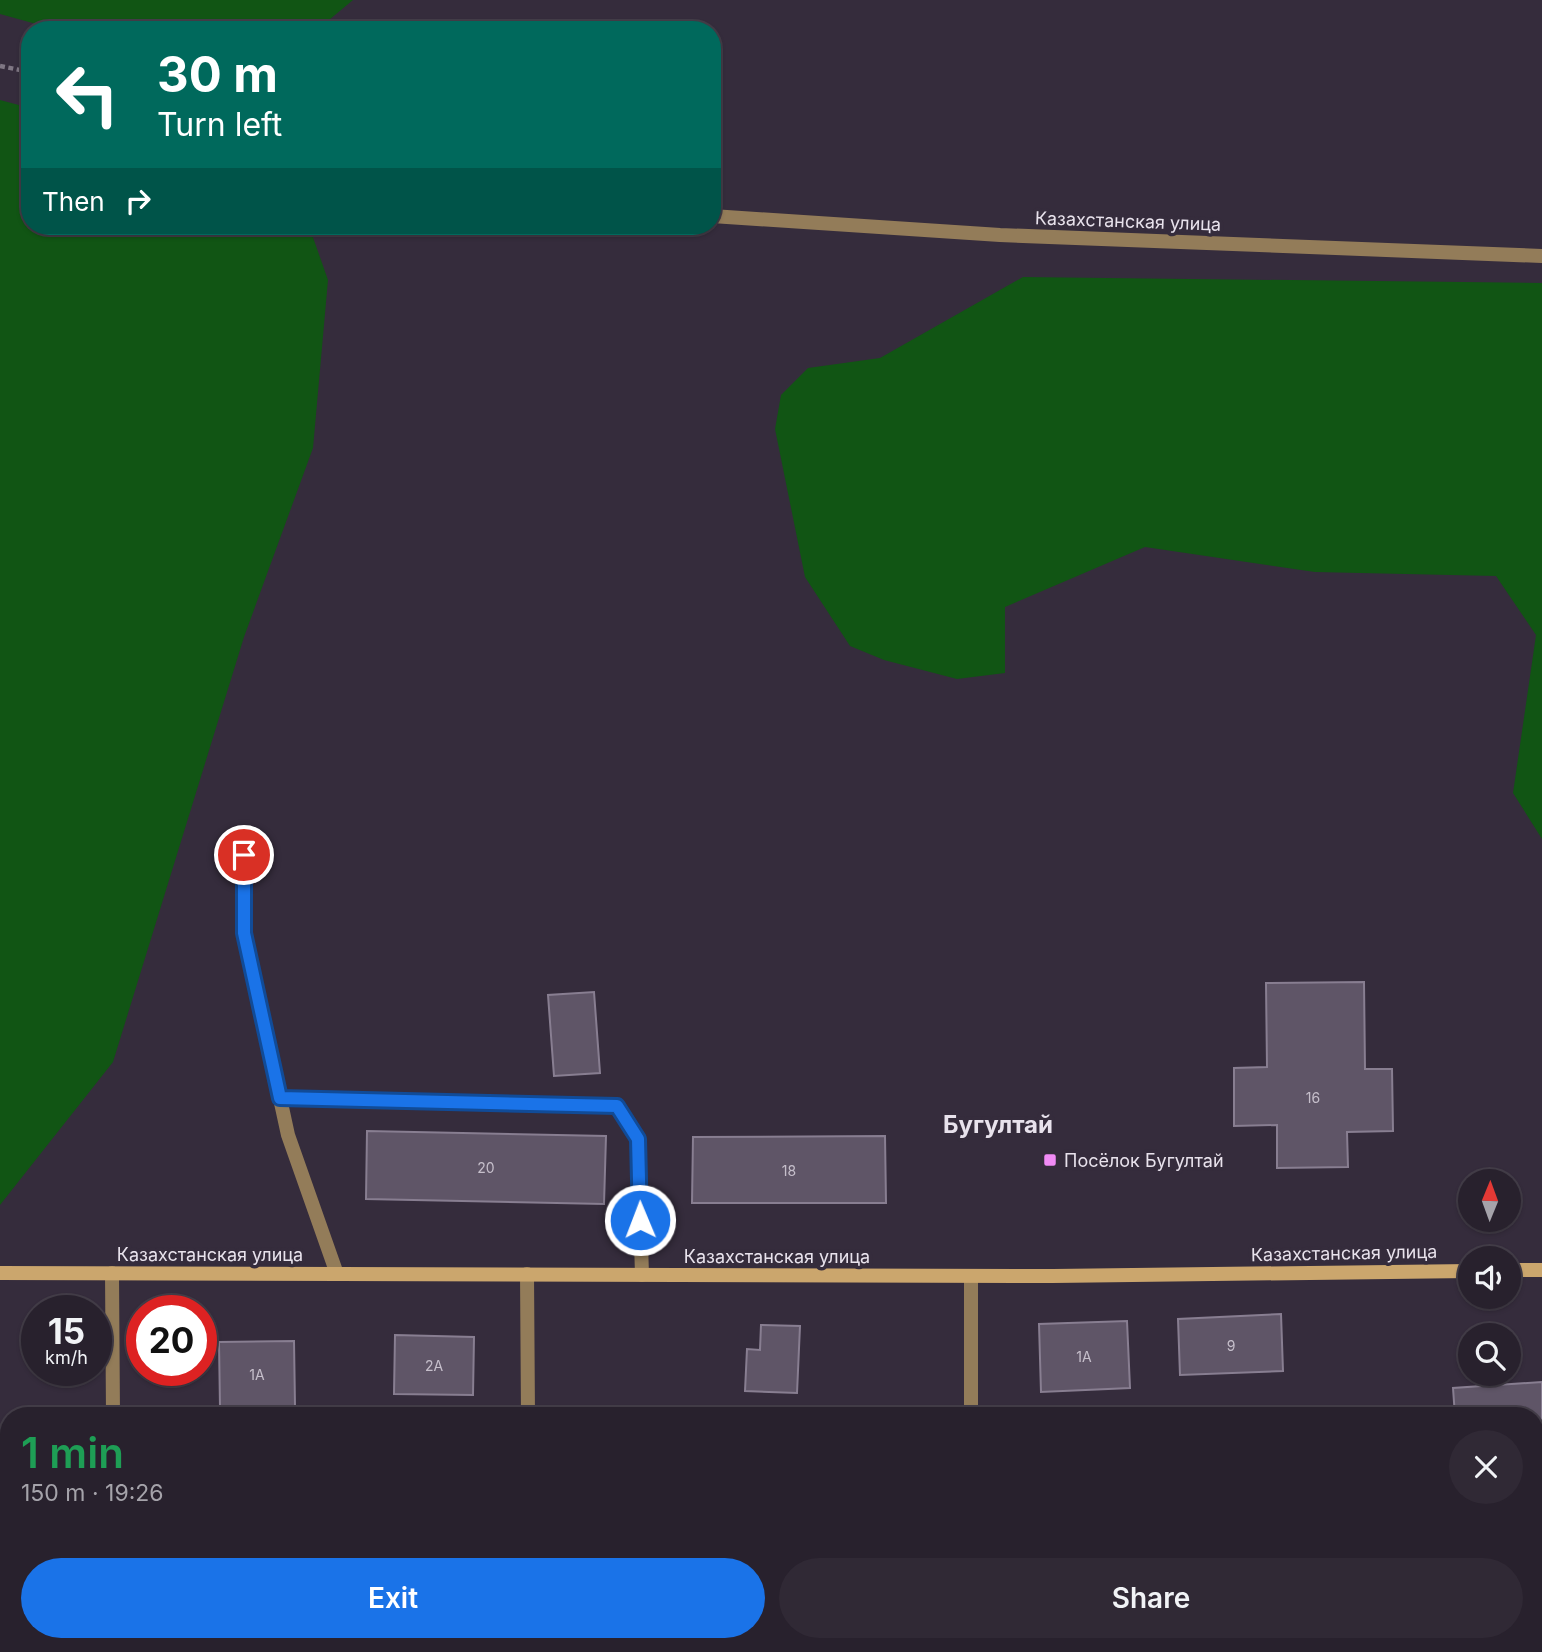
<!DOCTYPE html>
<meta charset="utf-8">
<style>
:root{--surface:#28212d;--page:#302935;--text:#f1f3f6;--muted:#a5a3aa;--line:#443e49;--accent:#1a73e8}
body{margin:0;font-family:Inter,sans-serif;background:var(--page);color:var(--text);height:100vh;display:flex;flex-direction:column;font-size:26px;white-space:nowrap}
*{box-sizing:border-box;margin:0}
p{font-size:23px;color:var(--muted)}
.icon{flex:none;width:38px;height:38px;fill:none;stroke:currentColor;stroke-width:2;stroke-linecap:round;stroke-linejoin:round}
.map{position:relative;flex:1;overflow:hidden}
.details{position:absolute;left:0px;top:1407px;width:1544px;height:245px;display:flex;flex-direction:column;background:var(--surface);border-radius:28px 28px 0 0;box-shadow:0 2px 5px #0004,0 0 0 2px var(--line)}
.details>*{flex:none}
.banner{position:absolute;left:21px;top:21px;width:700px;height:214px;border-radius:28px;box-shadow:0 2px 5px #0004,0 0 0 2px var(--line);background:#00695c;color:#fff;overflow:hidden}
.needle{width:46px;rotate:1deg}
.fabs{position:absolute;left:1458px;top:1169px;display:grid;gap:14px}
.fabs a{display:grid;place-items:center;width:63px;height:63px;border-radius:50%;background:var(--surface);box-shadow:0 2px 5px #0004,0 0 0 2px var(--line);font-size:35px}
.speed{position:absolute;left:21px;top:1295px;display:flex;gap:14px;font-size:35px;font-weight:700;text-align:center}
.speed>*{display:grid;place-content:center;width:91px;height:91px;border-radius:50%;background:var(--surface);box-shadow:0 2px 5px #0004,0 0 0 2px var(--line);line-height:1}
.speed small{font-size:18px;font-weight:400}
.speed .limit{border:10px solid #d22;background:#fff;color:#111}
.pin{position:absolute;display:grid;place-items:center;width:60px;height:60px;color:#fff;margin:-30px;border:4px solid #fff;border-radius:50%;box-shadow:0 2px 7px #0007}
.me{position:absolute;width:77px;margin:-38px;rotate:359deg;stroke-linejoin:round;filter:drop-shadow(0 0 5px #0008)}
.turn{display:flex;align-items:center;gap:24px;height:147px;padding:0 21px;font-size:32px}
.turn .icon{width:91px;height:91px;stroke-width:2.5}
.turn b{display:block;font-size:49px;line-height:60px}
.then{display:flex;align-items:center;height:66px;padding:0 21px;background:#0003;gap:14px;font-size:26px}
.round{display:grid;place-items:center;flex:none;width:74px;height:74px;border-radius:37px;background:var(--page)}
.headline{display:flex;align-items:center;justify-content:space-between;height:119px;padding:0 21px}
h1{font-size:42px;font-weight:600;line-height:52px;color:#1e9e55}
.button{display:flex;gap:14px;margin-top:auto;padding:14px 21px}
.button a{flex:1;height:80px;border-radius:42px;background:var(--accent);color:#fff;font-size:28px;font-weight:600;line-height:80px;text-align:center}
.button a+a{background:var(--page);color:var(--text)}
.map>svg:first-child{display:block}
.green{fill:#115514}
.building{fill:#5f5567;stroke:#887e91;stroke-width:2}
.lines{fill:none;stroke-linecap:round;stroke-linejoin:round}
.path{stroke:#7f7784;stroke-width:4.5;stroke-dasharray:5 3.5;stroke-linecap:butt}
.lane{stroke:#937c59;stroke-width:14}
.street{stroke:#937c59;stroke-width:14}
.secondary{stroke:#cba66d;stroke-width:14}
.route-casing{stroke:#114b97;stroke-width:18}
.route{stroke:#1a73e8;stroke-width:12}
.poi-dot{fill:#f18bf5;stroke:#352c3c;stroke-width:2.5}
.labels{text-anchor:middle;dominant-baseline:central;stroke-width:7;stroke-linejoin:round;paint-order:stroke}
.number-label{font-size:14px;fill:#c6bfcb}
.street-label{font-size:18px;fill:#e8e2ec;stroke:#352c3c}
.poi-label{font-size:18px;fill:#e8e2ec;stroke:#352c3c;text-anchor:start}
.district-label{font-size:24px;font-weight:bold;fill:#e8e2ec;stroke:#352c3c}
</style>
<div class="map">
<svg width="1542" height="1652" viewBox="0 0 1542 1652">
<rect width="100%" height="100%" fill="#352c3c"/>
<path class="green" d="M0 0H353L317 30H58L0 14Z
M0 100 30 108V226H309L328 280 313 448 244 637 113 1062 0 1205Z
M1023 277 1542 283V839L1513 793 1536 635 1496 576 1315 572 1145 547 1005 607V673L957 679 884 660 850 646 805 577 775 429 781 395 808 368 880 358Z"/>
<path class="building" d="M1364 982 1365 1069H1392L1393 1131 1347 1132 1348 1167 1277 1168V1125L1234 1126V1068L1267 1067 1266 983Z
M594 992 600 1073 554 1076 548 995Z
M367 1131 606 1136 604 1204 366 1199Z
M885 1136 886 1203H692L693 1137Z
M1281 1314 1283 1371 1180 1375 1178 1319Z
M1127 1321 1130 1388 1041 1392 1039 1324Z
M761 1325 800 1326 797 1393 745 1391 747 1349 760 1350Z
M395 1335 474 1337 473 1395 394 1394Z
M294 1341 295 1406 220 1407 219 1342Z
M1542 1382V1463H1535V1416H1455L1453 1388Z
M1040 1643H1100V1652H1040Z"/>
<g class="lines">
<path class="path" d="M0 66 30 72"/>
<path class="lane" d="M244 855V933L288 1135 337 1274
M280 1098 617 1106 638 1139 642 1275"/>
<path class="street" d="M712 216 1000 235 1542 256
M112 1273 113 1416
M527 1274 528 1416
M971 1276V1416
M115 1643V1652
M530 1643V1652
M971 1643V1652"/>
<path class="secondary" d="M1508 1270H1542
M0 1273 1053 1276 1470 1271"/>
</g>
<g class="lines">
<g class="route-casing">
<path id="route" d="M244 855V933L280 1098 617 1106 638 1139 640 1220"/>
</g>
<use href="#route" class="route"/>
</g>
<rect class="poi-dot" x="1043" y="1153" width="14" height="14" rx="3.5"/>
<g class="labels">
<g class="number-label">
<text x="1313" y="1097">16</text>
<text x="486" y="1167">20</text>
<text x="789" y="1170">18</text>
<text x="1231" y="1345">9</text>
<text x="1084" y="1356">1А</text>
<text x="434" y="1365">2А</text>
<text x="257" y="1374">1А</text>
</g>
<g class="street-label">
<text transform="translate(1128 221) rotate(2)">Казахстанская улица</text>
<text transform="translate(1344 1253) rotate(-1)">Казахстанская улица</text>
<text x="210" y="1254">Казахстанская улица</text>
<text x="777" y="1256">Казахстанская улица</text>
</g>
<g class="poi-label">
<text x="1064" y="1160">Посёлок Бугултай</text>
</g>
<g class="district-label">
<text x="998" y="1124">Бугултай</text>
</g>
</g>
</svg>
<div class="fabs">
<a><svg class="needle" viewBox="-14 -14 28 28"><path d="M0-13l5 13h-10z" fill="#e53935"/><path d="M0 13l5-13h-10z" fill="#a5a3aa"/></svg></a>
<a><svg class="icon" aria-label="sound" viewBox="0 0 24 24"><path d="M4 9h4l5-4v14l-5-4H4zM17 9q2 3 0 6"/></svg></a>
<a><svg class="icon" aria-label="search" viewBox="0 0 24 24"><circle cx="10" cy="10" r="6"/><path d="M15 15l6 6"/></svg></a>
</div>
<div class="speed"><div>15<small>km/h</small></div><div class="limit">20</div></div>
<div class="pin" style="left:244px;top:855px;background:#d93025"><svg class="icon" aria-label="arrive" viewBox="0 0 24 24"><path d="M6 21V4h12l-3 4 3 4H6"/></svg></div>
<svg class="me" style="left:640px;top:1220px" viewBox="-20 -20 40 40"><circle r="17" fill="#1a73e8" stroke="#fff" stroke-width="3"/><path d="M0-11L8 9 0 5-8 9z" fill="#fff"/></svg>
<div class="banner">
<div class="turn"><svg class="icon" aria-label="left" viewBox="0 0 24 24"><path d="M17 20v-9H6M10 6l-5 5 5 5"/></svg><div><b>30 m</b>Turn left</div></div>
<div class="then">Then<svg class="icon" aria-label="right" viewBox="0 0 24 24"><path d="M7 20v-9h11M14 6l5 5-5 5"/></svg></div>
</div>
<section class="details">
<div class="headline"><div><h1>1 min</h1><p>150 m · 19:26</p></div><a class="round"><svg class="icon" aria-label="close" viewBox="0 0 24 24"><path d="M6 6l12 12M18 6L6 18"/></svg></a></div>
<div class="button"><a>Exit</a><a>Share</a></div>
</section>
</div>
